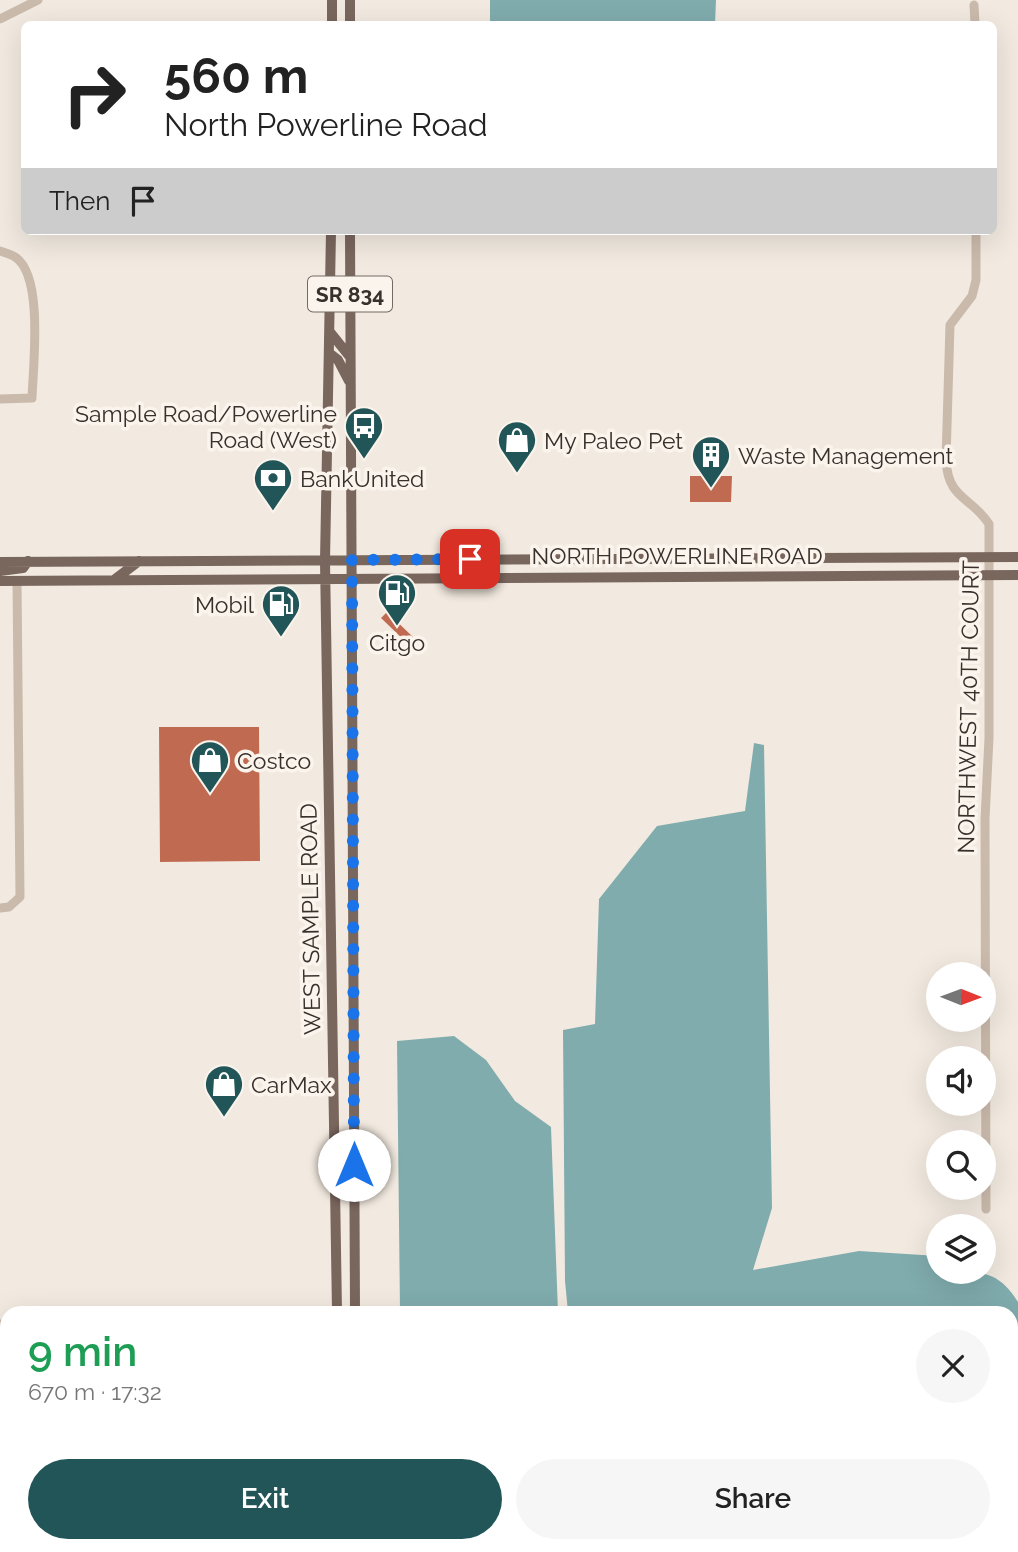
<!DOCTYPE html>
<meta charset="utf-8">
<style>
:root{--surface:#fff;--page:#f6f6f6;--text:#222;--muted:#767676;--accent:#225558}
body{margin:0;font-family:Raleway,sans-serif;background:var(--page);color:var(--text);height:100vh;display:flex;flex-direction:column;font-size:26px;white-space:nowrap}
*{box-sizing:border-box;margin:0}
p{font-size:23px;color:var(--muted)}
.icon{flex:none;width:38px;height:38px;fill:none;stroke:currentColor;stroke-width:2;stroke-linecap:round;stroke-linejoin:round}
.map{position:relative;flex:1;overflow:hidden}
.side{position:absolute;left:0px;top:1306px;width:1018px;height:247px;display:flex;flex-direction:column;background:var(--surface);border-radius:21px 21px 0 0;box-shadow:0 7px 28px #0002}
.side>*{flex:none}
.guide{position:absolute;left:21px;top:21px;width:976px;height:214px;border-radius:10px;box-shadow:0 7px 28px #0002;background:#fff;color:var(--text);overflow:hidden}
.needle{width:46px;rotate:91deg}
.fabs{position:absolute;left:926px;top:962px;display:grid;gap:14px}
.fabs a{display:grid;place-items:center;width:70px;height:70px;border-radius:50%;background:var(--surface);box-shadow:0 7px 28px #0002;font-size:35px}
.pin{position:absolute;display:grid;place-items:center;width:60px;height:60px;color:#fff;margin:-30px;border-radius:14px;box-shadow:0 4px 10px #0006}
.me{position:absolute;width:77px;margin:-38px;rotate:0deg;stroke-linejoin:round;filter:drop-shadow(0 0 5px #0008)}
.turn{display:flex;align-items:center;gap:24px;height:147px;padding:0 28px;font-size:32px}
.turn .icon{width:91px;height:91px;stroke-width:2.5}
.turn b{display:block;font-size:49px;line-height:60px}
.then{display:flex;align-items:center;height:66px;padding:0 28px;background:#0003;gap:14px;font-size:26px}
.round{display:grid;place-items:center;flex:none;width:74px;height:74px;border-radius:37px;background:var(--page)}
.overview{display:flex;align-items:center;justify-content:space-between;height:119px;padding:0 28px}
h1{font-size:42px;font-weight:600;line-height:52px;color:#1e9e55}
.action{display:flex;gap:14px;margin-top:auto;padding:14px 28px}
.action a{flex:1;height:80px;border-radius:42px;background:var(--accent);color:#fff;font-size:28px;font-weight:600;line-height:80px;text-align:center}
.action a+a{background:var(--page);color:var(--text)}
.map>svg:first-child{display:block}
.water{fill:#80acae}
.building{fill:#c06b51}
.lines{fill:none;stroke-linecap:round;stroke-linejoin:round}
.minor{stroke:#cabaac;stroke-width:9}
.major{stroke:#79665d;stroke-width:10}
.route{stroke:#1a73e8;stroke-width:12;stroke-dasharray:0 21.6}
.labels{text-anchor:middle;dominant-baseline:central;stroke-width:7;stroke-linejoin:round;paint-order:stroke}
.shield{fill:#faf4ed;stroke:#736a65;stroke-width:2}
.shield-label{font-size:21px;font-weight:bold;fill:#392f2b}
.poi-label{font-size:23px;fill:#392f2b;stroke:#faf4ed;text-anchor:start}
.street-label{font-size:23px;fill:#392f2b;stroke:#faf4ed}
</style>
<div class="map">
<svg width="1018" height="1552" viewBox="0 0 1018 1552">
<rect width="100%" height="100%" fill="#f2eae0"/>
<path class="water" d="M490 0H716L715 24H490Z
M754 743 764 745 772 1208 753 1270 859 1251 938 1256V1272C975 1272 996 1266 1018 1302V1412L1012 1425V1312H568L565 1281 563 1030 595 1024 599 899 657 826 745 811Z
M454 1036 486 1060 515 1101 551 1127 558 1312H400L397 1041Z
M396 1545H867L844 1552H396Z"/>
<path class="building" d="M690 476H732L731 502H690Z
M387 612 413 637 407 643 381 618Z
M159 727H259L260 861 160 862Z"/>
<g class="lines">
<path class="minor" d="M974 5 975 24
M0 19 38 0
M976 231V280L972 296 950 325 946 460C948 500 971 496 989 524V738L985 819 986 1209
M0 251C5 253 11 254 15 257 44 275 33 367 32 398L0 399
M0 908 9 907 20 897 17 581
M0 1324H7
M0 1393H7
M0 1451H7
M0 1506H7
M0 1546 127 1545
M148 1552 154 1548 297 1552"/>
<path class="major" d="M350 0V24
M332 24V0
M331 231 325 561 337 1312
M350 231 355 1312
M330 332 350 357
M329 353 338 360 349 381
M0 562 1018 557
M0 571 23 568 28 561
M114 580 139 561
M0 581 1018 575
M341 1545V1552
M362 1545V1552"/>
</g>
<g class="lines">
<path class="route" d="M354 1165 352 560 470 559"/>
</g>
<defs>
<g id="bus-pin" transform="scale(2.0125)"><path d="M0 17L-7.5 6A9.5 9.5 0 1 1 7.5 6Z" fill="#225558" stroke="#faf4ed"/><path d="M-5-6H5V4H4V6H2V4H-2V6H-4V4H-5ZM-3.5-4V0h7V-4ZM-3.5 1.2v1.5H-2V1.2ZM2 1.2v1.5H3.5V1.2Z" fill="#fff"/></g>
<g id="shop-pin" transform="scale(2.0125)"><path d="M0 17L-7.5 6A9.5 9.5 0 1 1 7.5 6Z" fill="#225558" stroke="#faf4ed"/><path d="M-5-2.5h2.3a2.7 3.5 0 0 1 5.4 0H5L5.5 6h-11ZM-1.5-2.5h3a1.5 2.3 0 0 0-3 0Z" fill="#fff"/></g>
<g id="building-pin" transform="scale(2.0125)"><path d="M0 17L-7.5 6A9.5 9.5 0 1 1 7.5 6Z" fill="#225558" stroke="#faf4ed"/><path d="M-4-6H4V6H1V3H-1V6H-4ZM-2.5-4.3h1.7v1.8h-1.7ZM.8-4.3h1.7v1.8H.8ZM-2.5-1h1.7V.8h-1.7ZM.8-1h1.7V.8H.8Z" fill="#fff"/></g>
<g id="bank-pin" transform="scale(2.0125)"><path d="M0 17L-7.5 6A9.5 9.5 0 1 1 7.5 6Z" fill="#225558" stroke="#faf4ed"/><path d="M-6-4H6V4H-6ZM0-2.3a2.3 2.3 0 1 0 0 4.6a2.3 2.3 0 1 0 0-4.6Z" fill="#fff"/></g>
<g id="fuel-pin" transform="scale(2.0125)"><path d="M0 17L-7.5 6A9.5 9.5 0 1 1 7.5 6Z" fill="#225558" stroke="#faf4ed"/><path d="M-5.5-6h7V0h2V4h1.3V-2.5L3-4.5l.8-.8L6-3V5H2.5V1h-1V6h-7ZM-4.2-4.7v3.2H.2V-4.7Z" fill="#fff"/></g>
</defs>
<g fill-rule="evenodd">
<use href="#bus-pin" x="364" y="426"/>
<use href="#shop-pin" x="517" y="440"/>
<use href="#building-pin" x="711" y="455"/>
<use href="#bank-pin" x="273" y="478"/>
<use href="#fuel-pin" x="397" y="593"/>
<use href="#fuel-pin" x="281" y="604"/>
<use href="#shop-pin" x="210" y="760"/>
<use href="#shop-pin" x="224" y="1084"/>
</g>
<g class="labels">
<rect class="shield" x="308" y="276.5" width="84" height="35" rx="5"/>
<g class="shield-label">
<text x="350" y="294">SR 834</text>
</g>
<g class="poi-label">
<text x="337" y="413" text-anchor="end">Sample Road/Powerline<tspan x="337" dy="26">Road (West)</tspan></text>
<text x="544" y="440">My Paleo Pet</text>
<text x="738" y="455">Waste Management</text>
<text x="300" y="478">BankUnited</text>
<text x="254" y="604" text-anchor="end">Mobil</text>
<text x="397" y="642" text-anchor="middle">Citgo</text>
<text x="237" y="760">Costco</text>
<text x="251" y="1084">CarMax</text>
</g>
<g class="street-label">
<text x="677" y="555">NORTH POWERLINE ROAD</text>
<text transform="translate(968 707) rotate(-89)">NORTHWEST 40TH COURT</text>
<text transform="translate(310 919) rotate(-91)">WEST SAMPLE ROAD</text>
</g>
</g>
</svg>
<div class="fabs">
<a><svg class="needle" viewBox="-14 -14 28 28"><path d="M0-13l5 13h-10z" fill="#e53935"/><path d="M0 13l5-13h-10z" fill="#767676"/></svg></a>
<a><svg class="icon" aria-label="sound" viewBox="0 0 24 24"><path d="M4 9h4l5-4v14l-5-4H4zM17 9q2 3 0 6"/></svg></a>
<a><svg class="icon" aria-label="search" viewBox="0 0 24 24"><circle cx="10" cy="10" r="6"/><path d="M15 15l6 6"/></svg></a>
<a><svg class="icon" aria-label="layers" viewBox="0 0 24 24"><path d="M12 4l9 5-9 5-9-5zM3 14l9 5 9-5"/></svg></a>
</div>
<div class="pin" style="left:470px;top:559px;background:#d93025"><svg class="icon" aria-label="arrive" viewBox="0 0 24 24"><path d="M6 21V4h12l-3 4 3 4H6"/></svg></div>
<svg class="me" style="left:354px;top:1165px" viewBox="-20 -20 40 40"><circle r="19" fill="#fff"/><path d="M0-13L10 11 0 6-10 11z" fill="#1a73e8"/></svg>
<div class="guide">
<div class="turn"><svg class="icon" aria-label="right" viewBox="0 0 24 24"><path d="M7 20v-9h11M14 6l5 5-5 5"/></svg><div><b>560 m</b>North Powerline Road</div></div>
<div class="then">Then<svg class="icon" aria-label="arrive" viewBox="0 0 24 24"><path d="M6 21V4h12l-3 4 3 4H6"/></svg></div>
</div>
<section class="side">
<div class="overview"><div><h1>9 min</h1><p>670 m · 17:32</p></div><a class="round"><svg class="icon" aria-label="close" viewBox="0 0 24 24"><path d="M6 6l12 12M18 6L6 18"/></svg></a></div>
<div class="action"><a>Exit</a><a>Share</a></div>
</section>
</div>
